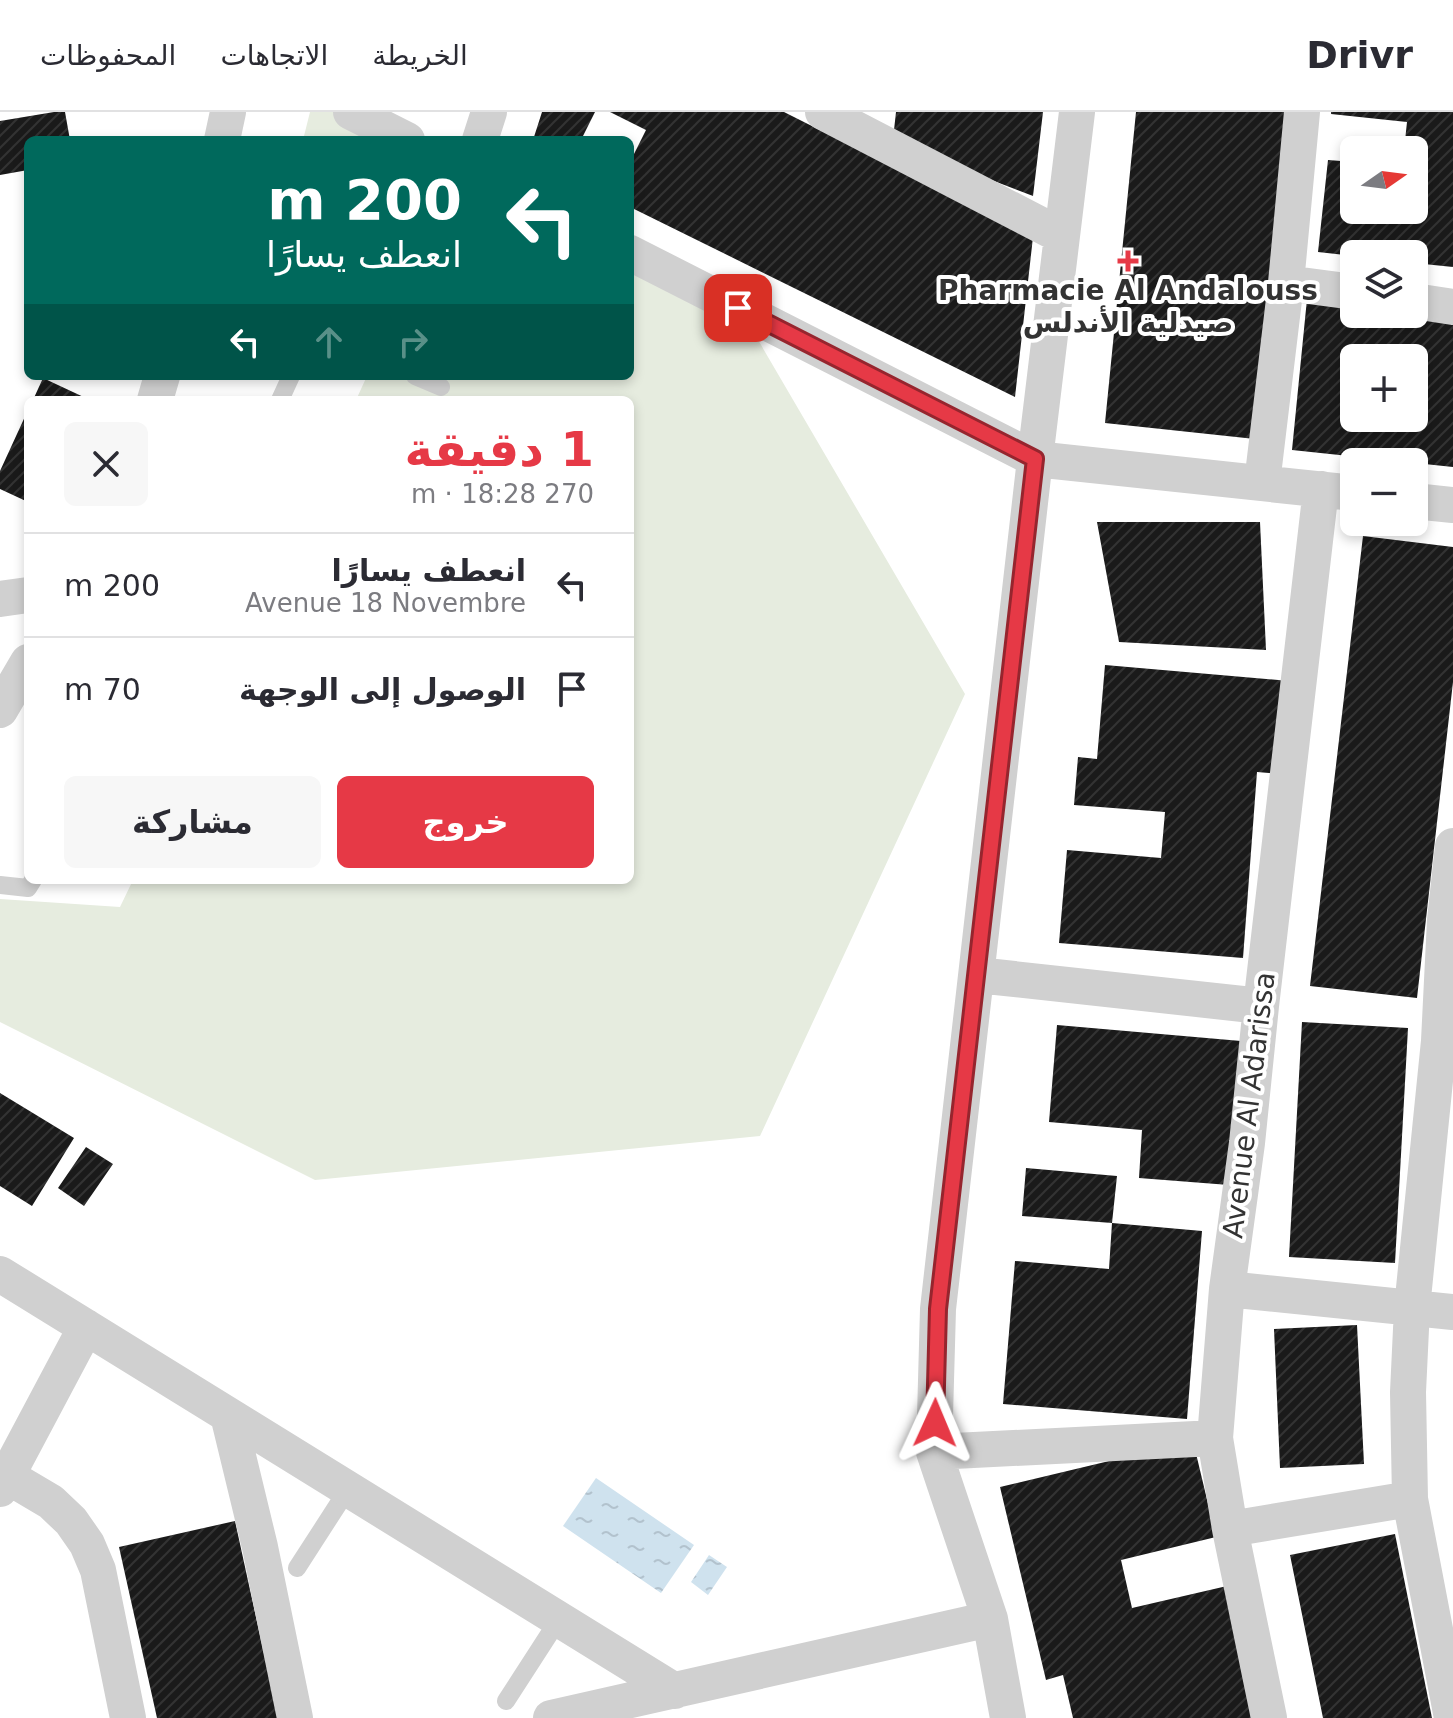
<!DOCTYPE html>
<html lang="ar">
<meta charset="utf-8">
<style>
:root{--surface:#fff;--page:#f7f7f7;--text:#2b2b33;--muted:#7c7c81;--line:#e1e1e2;--accent:#e63946}
body{margin:0;font-family:"DejaVu Sans",Vazirmatn,sans-serif;background:var(--page);color:var(--text);direction:rtl;height:100vh;display:flex;flex-direction:column;font-size:30px;white-space:nowrap}
*{box-sizing:border-box;margin:0}
p{font-size:26px;color:var(--muted)}
.icon{flex:none;width:44px;height:44px;fill:none;stroke:currentColor;stroke-width:2;stroke-linecap:round;stroke-linejoin:round}
.map{position:relative;flex:1;overflow:hidden;direction:ltr}
.drawer{position:absolute;left:24px;top:284px;width:610px;height:488px;display:flex;flex-direction:column;background:var(--surface);border-radius:12px;box-shadow:0 4px 12px #0003;direction:rtl}
.drawer>*{flex:none}
.hud{position:absolute;left:24px;top:24px;width:610px;height:244px;border-radius:12px;box-shadow:0 4px 12px #0003;direction:rtl;background:#00695c;color:#fff;overflow:hidden}
.needle{width:52px;rotate:76deg}
.buttons{position:absolute;left:1340px;top:24px;display:grid;gap:16px}
.buttons a{display:grid;place-items:center;width:88px;height:88px;border-radius:12px;background:var(--surface);box-shadow:0 4px 12px #0003;font-size:40px}
.pin{position:absolute;display:grid;place-items:center;width:68px;height:68px;color:#fff;margin:-34px;border-radius:16px;box-shadow:0 4px 12px #0006}
.me{position:absolute;width:88px;margin:-44px;rotate:1deg;stroke-linejoin:round;filter:drop-shadow(0 0 6px #0008)}
.turn{display:flex;align-items:center;gap:28px;height:168px;padding:0 40px;font-size:36px}
.turn .icon{width:104px;height:104px;stroke-width:2.5}
.turn b{display:block;font-size:56px;line-height:68px}
.lanes{display:flex;align-items:center;height:76px;padding:0 40px;background:#0003;justify-content:center;gap:40px;direction:ltr}
.lanes .off{opacity:.35}
.round{display:grid;place-items:center;flex:none;width:84px;height:84px;border-radius:12px;background:var(--page)}
.overview{display:flex;align-items:center;justify-content:space-between;height:136px;padding:0 40px}
h1{font-size:48px;font-weight:700;line-height:60px;color:var(--accent)}
.cta{display:flex;gap:16px;margin-top:auto;padding:16px 40px}
.cta a{flex:1;height:92px;border-radius:12px;background:var(--accent);color:#fff;font-size:32px;font-weight:700;line-height:92px;text-align:center}
.cta a+a{background:var(--page);color:var(--text)}
ul{padding:0;list-style:none}
li{display:flex;align-items:center;gap:24px;height:104px;padding:0 40px;border-top:2px solid var(--line)}
li div{flex:1}
li b{display:block;font-size:30px}
li em{font-style:normal}
header{display:flex;align-items:center;gap:48px;box-sizing:border-box;height:112px;padding:0 40px;background:var(--surface);border-bottom:2px solid var(--line)}
header strong{font-size:38px}
nav{display:flex;gap:44px;margin-inline-start:auto;font-size:28px}
.map>svg:first-child{display:block}
.grass{fill:#e6ecdf}
.water{fill:url(#water-ripples)}
.building{fill:url(#building-hatch);fill-rule:evenodd}
.lines{fill:none;stroke-linecap:round;stroke-linejoin:round}
.service{stroke:#d0d0d0;stroke-width:18}
.minor{stroke:#d0d0d0;stroke-width:36}
.route-casing{stroke:#96252e;stroke-width:20}
.route{stroke:#e63946;stroke-width:14}
.poi-dot{fill:#e63946;stroke:#fff;stroke-width:3}
.labels{text-anchor:middle;dominant-baseline:central;stroke-width:8;stroke-linejoin:round;paint-order:stroke}
.poi-label{font-size:28px;font-weight:bold;fill:#333;stroke:#fff}
.street-label{font-size:28px;fill:#333;stroke:#fff}
</style>
<header>
<strong>Drivr</strong>
<nav><a>الخريطة</a><a>الاتجاهات</a><a>المحفوظات</a></nav>
</header>
<div class="map">
<svg width="1453" height="1606" viewBox="0 0 1453 1606">
<defs>
<pattern id="water-ripples" width="26" height="14" patternUnits="userSpaceOnUse" patternTransform="scale(2)"><rect width="26" height="14" fill="#cfe2ee"/><path d="M2 4q2-2 4 0t4 0M15 11q2-2 4 0t4 0" fill="none" stroke="#b2c2cd"/></pattern>
<pattern id="building-hatch" width="6" height="6" patternUnits="userSpaceOnUse" patternTransform="scale(2)"><rect width="6" height="6" fill="#1a1a1a"/><path d="M-1 1l2-2M0 6l6-6M5 7l2-2" fill="none" stroke="#333"/></pattern>
</defs>
<rect width="100%" height="100%" fill="#fff"/>
<path class="grass" d="M310 0H362L418 28H303Z
M630 134 733 185 965 582 760 1024 315 1068 0 910V787L120 795 133 768H630V288H356L367 264H630Z"/>
<path class="water" d="M596 1366 694 1433 661 1481 563 1414Z
M709 1443 727 1455 708 1483 691 1470Z"/>
<path class="building" d="M54 0H65L70 28H28V58L0 63V9Z
M542 0H595L581 28H533Z
M610 0H784L1033 125 1015 285 630 95V50L646 18Z
M896 0H1043L1033 84 968 59 894 18Z
M1136 0H1287L1255 327 1105 311Z
M1331 0H1453V155L1414 151V142H1354V144L1318 140 1328 48 1354 50V98H1414V38H1404L1407 10 1331 2Z
M1307 187 1354 192V202H1453V355L1292 338ZM1354 246H1414V306H1354Z
M43 266 90 288H33Z
M28 298V390L0 377V359Z
M1097 410H1260L1266 538 1119 530Z
M1363 424 1453 435V570L1417 886 1310 874Z
M1105 553 1289 569 1281 662 1257 660 1243 846 1059 831 1067 738 1161 746 1165 700 1074 693 1078 645 1097 647Z
M1302 910 1408 916 1395 1151 1289 1145Z
M1057 913 1241 929 1229 1073 1139 1066 1142 1018 1049 1010Z
M0 981 74 1026 32 1094 0 1074Z
M86 1035 113 1052 84 1094 58 1076Z
M1026 1056 1117 1064 1112 1111 1022 1104Z
M1112 1111 1202 1119 1187 1307 1003 1292 1015 1149 1109 1157Z
M1357 1213 1364 1352 1280 1356 1274 1217Z
M1193 1329 1216 1425 1121 1448 1132 1496 1227 1474 1263 1606H1073L1063 1563 1046 1568 1000 1375Z
M235 1409 278 1606H157L119 1435Z
M1395 1422 1432 1606H1323L1290 1443Z"/>
<g class="lines">
<path class="service" d="M415 264 441 275
M280 288 291 264
M0 773 28 776 33 768
M297 1456 348 1377
M506 1589 559 1507"/>
<path class="minor" d="M351 0 407 28
M823 0 1062 124
M222 28 228 0
M480 28 489 0
M630 141 1035 347 1354 381
M1286 171 1354 180
M1414 189 1453 195
M155 288 162 264
M1262 371 1286 171 1302 0
M1414 389 1453 393
M0 487 28 483
M0 598 28 550
M977 863 1261 894
M0 1162 675 1579
M1227 1177 1453 1200
M228 1303 260 1435 295 1606
M934 1340 1215 1326
M7 1364 51 1390 71 1409 87 1432 98 1458 128 1606
M0 1377 86 1215
M1230 1417 1410 1387
M551 1606 990 1507
M1008 1606 990 1507 934 1340 938 1197 1035 347 1077 0
M1269 1606 1230 1417 1215 1326 1227 1177 1247 1031 1261 894 1321 377
M1452 1606 1410 1387 1408 1280 1412 1196 1439 929 1445 808 1453 734"/>
</g>
<g class="lines">
<g class="route-casing">
<path id="route" d="M738 196 1035 347 938 1197 935 1311"/>
</g>
<use href="#route" class="route"/>
</g>
<path class="poi-dot" d="M1124 137h8v8h8v8h-8v8h-8v-8h-8v-8h8z"/>
<g class="labels">
<g class="poi-label">
<text x="1128" y="178">Pharmacie Al Andalouss<tspan x="1128" dy="32">صيدلية الأندلس</tspan></text>
</g>
<g class="street-label">
<text transform="translate(1249 993) rotate(-83)">Avenue Al Adarissa</text>
</g>
</g>
</svg>
<div class="buttons">
<a><svg class="needle" viewBox="-14 -14 28 28"><path d="M0-13l5 13h-10z" fill="#e53935"/><path d="M0 13l5-13h-10z" fill="#7c7c81"/></svg></a>
<a><svg class="icon" aria-label="layers" viewBox="0 0 24 24"><path d="M12 4l9 5-9 5-9-5zM3 14l9 5 9-5"/></svg></a>
<a>+</a>
<a>−</a>
</div>
<div class="pin" style="left:738px;top:196px;background:#d93025"><svg class="icon" aria-label="arrive" viewBox="0 0 24 24"><path d="M6 21V4h12l-3 4 3 4H6"/></svg></div>
<svg class="me" style="left:935px;top:1311px" viewBox="-20 -20 40 40"><path d="M0-17L14 15 0 8-14 15z" fill="#e63946" stroke="#fff" stroke-width="4"/></svg>
<div class="hud">
<div class="turn"><svg class="icon" aria-label="left" viewBox="0 0 24 24"><path d="M17 20v-9H6M10 6l-5 5 5 5"/></svg><div><b>200 m</b>انعطف يسارًا</div></div>
<div class="lanes"><svg class="icon" aria-label="left" viewBox="0 0 24 24"><path d="M17 20v-9H6M10 6l-5 5 5 5"/></svg><svg class="icon off" aria-label="ahead" viewBox="0 0 24 24"><path d="M12 20V5M6 11l6-6 6 6"/></svg><svg class="icon off" aria-label="right" viewBox="0 0 24 24"><path d="M7 20v-9h11M14 6l5 5-5 5"/></svg></div>
</div>
<section class="drawer">
<div class="overview"><div><h1>1 دقيقة</h1><p>270 m · 18:28</p></div><a class="round"><svg class="icon" aria-label="close" viewBox="0 0 24 24"><path d="M6 6l12 12M18 6L6 18"/></svg></a></div>
<ul>
<li><svg class="icon" aria-label="left" viewBox="0 0 24 24"><path d="M17 20v-9H6M10 6l-5 5 5 5"/></svg><div><b>انعطف يسارًا</b><p>Avenue 18 Novembre</p></div><em>200 m</em></li>
<li><svg class="icon" aria-label="arrive" viewBox="0 0 24 24"><path d="M6 21V4h12l-3 4 3 4H6"/></svg><div><b>الوصول إلى الوجهة</b></div><em>70 m</em></li>
</ul>
<div class="cta"><a>خروج</a><a>مشاركة</a></div>
</section>
</div>
